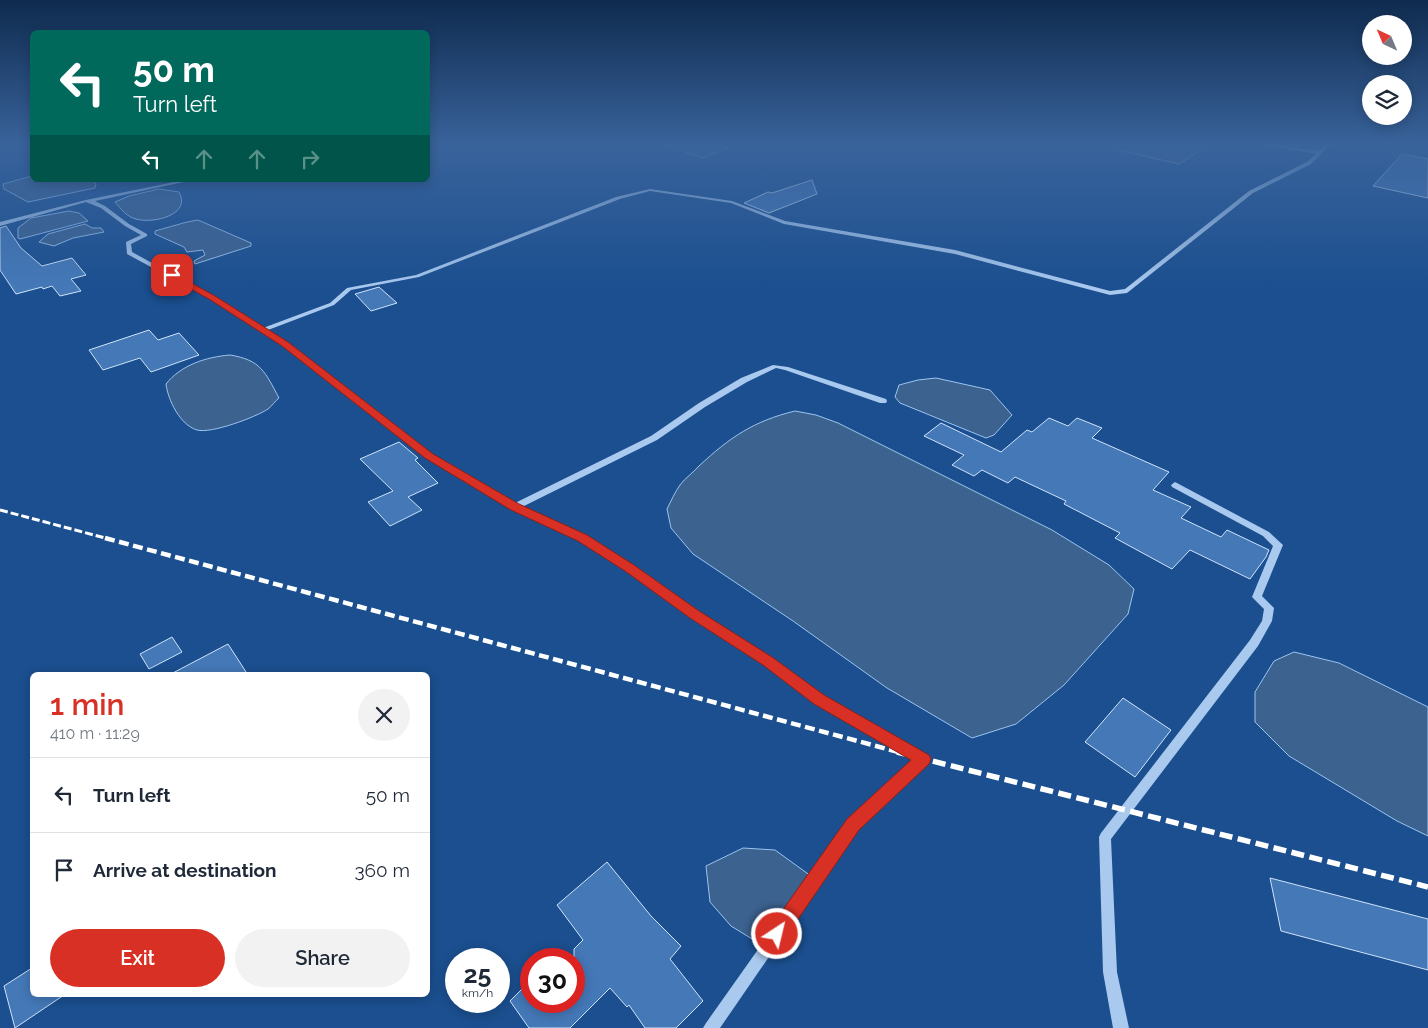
<!DOCTYPE html>
<meta charset="utf-8">
<style>
:root{--surface:#fff;--page:#f2f2f3;--text:#1f2937;--muted:#747a83;--line:#e0e1e3;--accent:#d93025}
body{margin:0;font-family:Raleway,sans-serif;background:var(--page);color:var(--text);height:100vh;display:flex;flex-direction:column;font-size:19px;white-space:nowrap}
*{box-sizing:border-box;margin:0}
p{font-size:16px;color:var(--muted)}
.icon{flex:none;width:28px;height:28px;fill:none;stroke:currentColor;stroke-width:2;stroke-linecap:round;stroke-linejoin:round}
.map{position:relative;flex:1;overflow:hidden}
.drawer{position:absolute;left:30px;top:672px;width:400px;height:325px;display:flex;flex-direction:column;background:var(--surface);border-radius:8px;box-shadow:0 2px 12px #0003}
.drawer>*{flex:none}
.guide{position:absolute;left:30px;top:30px;width:400px;height:152px;border-radius:8px;box-shadow:0 2px 12px #0003;background:#00695c;color:#fff;overflow:hidden}
.needle{width:32px;rotate:316deg}
.buttons{position:absolute;left:1362px;top:15px;display:grid;gap:10px}
.buttons a{display:grid;place-items:center;width:50px;height:50px;border-radius:50%;background:var(--surface);box-shadow:0 2px 12px #0003;font-size:25px}
.speed{position:absolute;left:445px;top:948px;display:flex;gap:10px;font-size:25px;font-weight:700;text-align:center}
.speed>*{display:grid;place-content:center;width:65px;height:65px;border-radius:50%;background:var(--surface);box-shadow:0 2px 12px #0003;line-height:1}
.speed small{font-size:12px;font-weight:400}
.speed .limit{border:8px solid #d22;background:#fff;color:#111}
.pin{position:absolute;display:grid;place-items:center;width:42px;height:42px;color:#fff;margin:-21px;border-radius:10px;box-shadow:0 2px 8px #0006}
.me{position:absolute;width:55px;margin:-28px;rotate:35deg;stroke-linejoin:round;filter:drop-shadow(0 0 4px #0008)}
.turn{display:flex;align-items:center;gap:18px;height:105px;padding:0 20px;font-size:22px}
.turn .icon{width:65px;height:65px;stroke-width:2.5}
.turn b{display:block;font-size:35px;line-height:42px}
.lanes{display:flex;align-items:center;height:48px;padding:0 20px;background:#0003;justify-content:center;gap:25px;direction:ltr}
.lanes .off{opacity:.35}
.round{display:grid;place-items:center;flex:none;width:52px;height:52px;border-radius:26px;background:var(--page)}
.head{display:flex;align-items:center;justify-content:space-between;height:85px;padding:0 20px}
h1{font-size:30px;font-weight:600;line-height:38px;color:var(--accent)}
.button{display:flex;gap:10px;margin-top:auto;padding:10px 20px}
.button a{flex:1;height:58px;border-radius:30px;background:var(--accent);color:#fff;font-size:20px;font-weight:600;line-height:58px;text-align:center}
.button a+a{background:var(--page);color:var(--text)}
ul{padding:0;list-style:none}
li{display:flex;align-items:center;gap:15px;height:75px;padding:0 20px;border-top:1px solid var(--line)}
li div{flex:1}
li b{display:block;font-size:19px}
li em{font-style:normal}
.map>svg:first-child{display:block}
.water{fill:#3c6290;stroke:#9cc4f0}
.building{fill:#4478b7;stroke:#cfe3fa}
.lines{fill:none;stroke-linecap:round;stroke-linejoin:round}
.minor{fill:#a9c9ee;fill-rule:evenodd}
.rail-far2{stroke:#fff;stroke-width:3;stroke-dasharray:8 3;stroke-linecap:butt}
.rail-far1{stroke:#fff;stroke-width:4.5;stroke-dasharray:10 4.5;stroke-linecap:butt}
.rail{stroke:#fff;stroke-width:5.5;stroke-dasharray:13 5.5;stroke-linecap:butt}
.route{fill:#d93025;stroke:#8d1f18}
</style>
<div class="map">
<svg width="1428" height="1028" viewBox="0 0 1428 1028">
<rect width="100%" height="100%" fill="#1b4f8f"/>
<path class="water" d="M675 144H715L728 148 702 158 669 146Z
M1123 144H1210L1179 164 1113 149Z
M32 176V180H92L96 184 95 188 28 202 4 189 3 184Z
M159 189 179 192C192 215 153 224 136 219 127 217 121 209 115 202L129 196Z
M69 211 79 213 88 221 20 239 18 238V228L31 218Z
M198 220 251 243V246L195 264 194 261 205 255 203 250 187 252 184 247 155 234V231L187 222Z
M85 224 92 228H101L104 232 73 238 54 246 39 242 48 234Z
M230 355C261 360 265 372 279 398 275 401 272 406 268 409 256 417 211 434 197 430 180 425 168 400 166 384 181 365 206 357 230 355Z
M936 378 990 390 1012 415 994 435 986 438 900 403 895 397 899 385 918 380Z
M795 411 816 415 838 423 1052 530 1109 565 1134 589 1128 614 1064 685 1016 724 972 738 887 688 793 621 693 554 671 528 667 509C671 501 675 492 680 485 685 478 693 473 699 466 730 437 754 421 795 411Z
M1294 652 1339 663 1428 707V836L1397 821 1289 756 1255 722V692L1274 661Z
M743 848 775 850 811 876 788 918 757 942 731 926 710 902 706 866Z"/>
<path class="building" d="M1402 154 1428 159V198L1373 186Z
M812 180 817 194 769 213 744 203 768 192 772 193Z
M6 226 21 248 42 266 72 258 86 275 71 279 81 291 60 296 52 286 43 289 42 287 16 294 0 270V228Z
M379 287 397 303 371 311 355 294Z
M149 330 158 340 179 333 199 355 151 372 140 358 103 370 89 350Z
M1049 418 1068 426 1077 418 1102 428 1092 438 1169 472 1153 490 1191 507 1181 518 1221 537 1227 530 1269 550 1266 557 1250 579 1190 550 1172 569 1115 538 1120 533 1064 504 1066 501 1015 477 1008 483 982 470 974 476 952 465 964 455 924 436 941 423 1001 452 1027 430 1032 432Z
M399 442 418 458 415 460 438 483 408 497 422 510 390 526 368 502 393 491 360 459Z
M172 637 182 652 149 669 140 654Z
M228 644 248 675H169Z
M1123 698 1171 730 1135 777 1085 742Z
M607 862 651 916 681 946 670 959 703 1001 676 1028H645L629 1005 627 1007 610 988 570 1028H529L510 1001 531 980V1001H574V949L583 940 557 905Z
M1270 878 1428 919V970L1281 931Z
M32 968V995H64L15 1028 4 986Z"/>
<g class="lines">
<path class="minor" d="M1263 144H1272L1319 151 1327 144H1331L1311 164 1253 193 1127 293 1110 295 955 254 784 224 731 203 650 191 620 199 419 277 351 290 334 305 268 330 287 343 432 454 515 503 651 436 699 403 741 378 773 365 788 367 886 399 887 401 886 403H880L785 370 776 368 747 382 705 407 657 440 522 507 585 536 632 566 698 612 771 658 823 696 927 755 929 759 927 763 857 829 720 1028H703L706 1023 849 821 914 760 815 702 763 664 690 618 626 570 579 540 512 509 426 458 283 345 210 299 127 254 126 242 141 235 125 226 101 208 86 202 0 226V222L86 200 184 180H193L95 201 105 206 129 224 147 234V236L131 244 132 252 214 297 263 328 330 303 347 288 416 275 616 197 650 189 732 201 785 221 955 250 1110 291 1125 289 1249 191 1307 162 1316 154Z
M1175 482 1269 532 1283 545 1262 596 1274 608 1272 621 1258 646 1111 839 1117 972 1129 1028H1113L1103 972 1099 837 1101 833 1250 640 1262 621 1264 609 1252 597 1273 546 1263 536 1172 487 1171 485Z"/>
<path class="rail-far2" d="M0 510 109 539"/>
<path class="rail-far1" d="M105 538 902 753"/>
<path class="rail" d="M897 752 1428 887"/>
</g>
<linearGradient id="sky" x2="0" y2="1"><stop stop-color="#0f2b4f"/><stop offset="0.5" stop-color="#39639b"/><stop offset="1" stop-color="#39639b" stop-opacity="0"/></linearGradient>
<rect width="1428" height="288" fill="url(#sky)"/>
<path class="route" d="M169 274H175L215 296 288 342 433 454 519 504 587 535 634 565 699 611 772 657 824 695 929 755 931 759 929 764 859 830 783 941 777 943 770 941 768 934 770 928 847 819 911 760 814 704 763 665 690 618 625 571 578 541 511 510 425 458 282 346 209 299 169 277Z"/>
</svg>
<div class="buttons">
<a><svg class="needle" viewBox="-14 -14 28 28"><path d="M0-13l5 13h-10z" fill="#e53935"/><path d="M0 13l5-13h-10z" fill="#747a83"/></svg></a>
<a><svg class="icon" aria-label="layers" viewBox="0 0 24 24"><path d="M12 4l9 5-9 5-9-5zM3 14l9 5 9-5"/></svg></a>
</div>
<div class="speed"><div>25<small>km/h</small></div><div class="limit">30</div></div>
<div class="pin" style="left:172px;top:275px;background:#d93025"><svg class="icon" aria-label="arrive" viewBox="0 0 24 24"><path d="M6 21V4h12l-3 4 3 4H6"/></svg></div>
<svg class="me" style="left:777px;top:934px" viewBox="-20 -20 40 40"><circle r="17" fill="#d93025" stroke="#fff" stroke-width="3"/><path d="M0-11L8 9 0 5-8 9z" fill="#fff"/></svg>
<div class="guide">
<div class="turn"><svg class="icon" aria-label="left" viewBox="0 0 24 24"><path d="M17 20v-9H6M10 6l-5 5 5 5"/></svg><div><b>50 m</b>Turn left</div></div>
<div class="lanes"><svg class="icon" aria-label="left" viewBox="0 0 24 24"><path d="M17 20v-9H6M10 6l-5 5 5 5"/></svg><svg class="icon off" aria-label="ahead" viewBox="0 0 24 24"><path d="M12 20V5M6 11l6-6 6 6"/></svg><svg class="icon off" aria-label="ahead" viewBox="0 0 24 24"><path d="M12 20V5M6 11l6-6 6 6"/></svg><svg class="icon off" aria-label="right" viewBox="0 0 24 24"><path d="M7 20v-9h11M14 6l5 5-5 5"/></svg></div>
</div>
<section class="drawer">
<div class="head"><div><h1>1 min</h1><p>410 m · 11:29</p></div><a class="round"><svg class="icon" aria-label="close" viewBox="0 0 24 24"><path d="M6 6l12 12M18 6L6 18"/></svg></a></div>
<ul>
<li><svg class="icon" aria-label="left" viewBox="0 0 24 24"><path d="M17 20v-9H6M10 6l-5 5 5 5"/></svg><div><b>Turn left</b></div><em>50 m</em></li>
<li><svg class="icon" aria-label="arrive" viewBox="0 0 24 24"><path d="M6 21V4h12l-3 4 3 4H6"/></svg><div><b>Arrive at destination</b></div><em>360 m</em></li>
</ul>
<div class="button"><a>Exit</a><a>Share</a></div>
</section>
</div>
